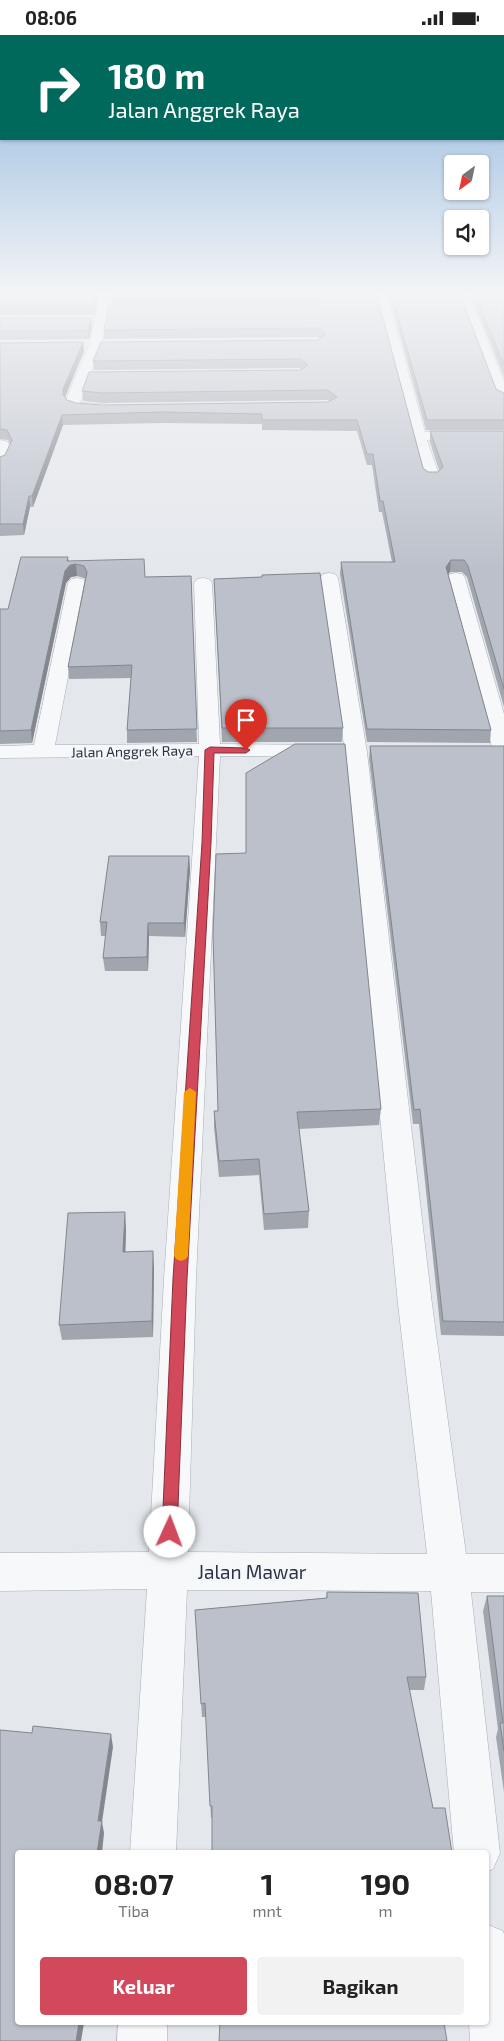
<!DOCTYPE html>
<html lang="id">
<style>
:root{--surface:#fff;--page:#f2f2f2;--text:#222;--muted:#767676;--accent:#d1495b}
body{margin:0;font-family:"Exo 2",sans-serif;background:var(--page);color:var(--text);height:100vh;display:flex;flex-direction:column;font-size:19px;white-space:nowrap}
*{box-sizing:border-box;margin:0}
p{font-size:16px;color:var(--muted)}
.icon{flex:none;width:28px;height:28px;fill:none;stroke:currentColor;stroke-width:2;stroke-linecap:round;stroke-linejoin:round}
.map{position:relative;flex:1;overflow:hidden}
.details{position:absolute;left:15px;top:1815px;width:474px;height:175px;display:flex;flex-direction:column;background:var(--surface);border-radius:5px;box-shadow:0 1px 4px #0004}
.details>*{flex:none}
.hud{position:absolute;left:0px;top:0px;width:505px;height:105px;box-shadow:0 1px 4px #0004;background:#00695c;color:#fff;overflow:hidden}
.needle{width:32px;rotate:213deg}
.controls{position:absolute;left:444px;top:120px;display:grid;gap:10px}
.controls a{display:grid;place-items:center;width:45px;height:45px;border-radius:5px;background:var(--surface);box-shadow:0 1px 4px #0004;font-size:25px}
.pin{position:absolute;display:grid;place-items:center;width:42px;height:42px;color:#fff;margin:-51px -21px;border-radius:50% 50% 50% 0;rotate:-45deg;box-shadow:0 0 5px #0007}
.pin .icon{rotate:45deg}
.me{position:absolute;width:55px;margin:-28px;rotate:2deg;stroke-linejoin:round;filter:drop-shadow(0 0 4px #0008)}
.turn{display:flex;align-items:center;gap:18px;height:105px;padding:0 25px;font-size:22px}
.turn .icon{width:65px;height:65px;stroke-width:2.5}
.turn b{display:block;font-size:35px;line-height:42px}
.eta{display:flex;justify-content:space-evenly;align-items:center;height:85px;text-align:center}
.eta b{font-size:30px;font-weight:700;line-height:35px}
.button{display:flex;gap:10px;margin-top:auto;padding:10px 25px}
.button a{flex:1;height:58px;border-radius:5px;background:var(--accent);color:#fff;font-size:20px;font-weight:700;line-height:58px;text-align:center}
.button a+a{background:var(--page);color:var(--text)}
.status{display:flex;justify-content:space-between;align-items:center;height:35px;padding:0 25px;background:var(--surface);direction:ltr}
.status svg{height:14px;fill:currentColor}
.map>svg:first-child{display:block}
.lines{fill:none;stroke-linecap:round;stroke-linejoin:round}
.minor-casing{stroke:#a9aeb7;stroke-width:1}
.minor{fill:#f7f8fa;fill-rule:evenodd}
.wall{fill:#a1a5ae}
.shaded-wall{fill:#83868d}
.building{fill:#bbc0ca;stroke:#83868d}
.route{fill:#d1495b;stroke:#882f3b}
.slow{fill:#f59e0b}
.labels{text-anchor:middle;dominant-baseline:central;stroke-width:4;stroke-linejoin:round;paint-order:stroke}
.far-street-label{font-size:14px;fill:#2b3445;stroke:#f4f6f9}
.near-street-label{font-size:19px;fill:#2b3445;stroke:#f4f6f9}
</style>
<div class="status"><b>08:06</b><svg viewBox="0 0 49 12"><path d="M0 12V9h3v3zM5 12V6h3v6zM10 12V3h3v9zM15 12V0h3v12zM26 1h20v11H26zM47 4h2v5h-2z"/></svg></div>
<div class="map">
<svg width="504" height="2006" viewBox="0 0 504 2006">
<rect width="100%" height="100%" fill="#e4e7ec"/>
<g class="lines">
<g class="minor-casing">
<path id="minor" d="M17 257H28L6 301 0 305V289Z
M101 257H113L101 310 80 368 106 369 113 373C106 380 77 377 68 373L66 365 89 310Z
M375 257H386L425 397H504V405H427L440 443 437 446H427L424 443Z
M457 257H468L504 347V367L497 363Z
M0 405 8 407 11 416 5 430 0 431Z
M329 538 335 539 338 543 367 717 432 1269 466 1519H504V1557H471L500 1818 493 1834 486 1837V1818H454L431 1556 187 1555 176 1818H130L147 1554 0 1556V1518L149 1517 164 1244 199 721 0 723V711L34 710 68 548 71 544 77 543 83 544 86 548 55 710 199 709 194 548 197 544 203 543 209 544 212 548 220 709 320 710 327 712 331 716 327 720 320 722 220 721 196 1244 188 1517 427 1519 398 1269 345 717 320 543 323 539Z
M456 538 462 539 465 543 504 679V722L497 720 493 716 447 543 450 539Z
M486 1889 503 1896 504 1899V2006H470L469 1988H486Z
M118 1988H167V2006H117Z"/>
</g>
<use href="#minor" class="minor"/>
</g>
<path class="wall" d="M0 257H101L100 258Z
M376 257 423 433 428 437H438L439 435 430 407V396H504V672L467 542 462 537H450L448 539 491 695 490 708 367 707 340 539 341 527H392L382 477H379L372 430H367L357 396 262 395V389L162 388 63 390 33 472H30L24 500 0 501V422L5 420 10 409 8 405 0 404V308L83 307 84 316 65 363 67 365 76 368 102 370 328 367 329 366 328 365 103 368 83 366 82 356 300 335 301 334 300 333 94 335 93 326 318 305 320 304 318 302 104 304V295L318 271 112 269V260Z
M388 257H459L496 354 504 358V395H426Z
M471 257H504V342L471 260Z
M0 258 97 268 94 280H0Z
M0 283 92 292 89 304 0 305Z
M69 526 145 542 191 541 197 707 127 708V695L131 643 69 644 68 632 85 544 84 543 77 541 71 542 66 548 32 708 0 709V574H8Z
M262 542 343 693 342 707H222L214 544Z
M370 711H504V1301L441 1300 419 1089H413L369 724Z
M189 821 190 834 185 902 149 901 148 936H105L103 923 106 901H101L100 887Z
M381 1074 379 1090 299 1094 309 1176 308 1193 264 1195 259 1140 219 1142 214 1092V1076Z
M126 1193 125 1217 154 1232 153 1302 62 1305 59 1290Z
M327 1557 426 1642 424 1655H410L211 1783 206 1682H202L195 1575 326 1563Z
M487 1561H504V1757L496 1702 498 1694 483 1576Z"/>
<path class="shaded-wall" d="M96 259 97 268 94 280 93 271Z
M91 283 92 292 89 304 88 295Z
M83 307 84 316 64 364 63 360V354Z
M62 380 63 390 33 472 32 461Z
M29 461 30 472 24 500 23 489Z
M68 522 69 531 76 529 77 541 71 542 66 548 32 708 31 695Z
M451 525 450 537 445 543 446 532Z
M189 821 190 834 185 902 184 888Z
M148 888 149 901 148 936 147 922Z
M125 1177 126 1193 125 1233 123 1217Z
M153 1216 154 1232 153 1302 152 1286Z
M111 1699 113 1712 102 1787 104 1798 102 1818H97L98 1786Z
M79 1988H84L81 2006H76Z"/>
<path class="building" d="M113 257H376L423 433 428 437H438L443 432 430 396H504V654L468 531 464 525H451L446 532 491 695 367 694 341 527H395L383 466H380L373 419H367L357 385H262V379L162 377 62 380 32 461H29L23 489H0V422L5 420 12 405 7 395 0 394V308L83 307 63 354V360L67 365 76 368 102 370 328 367 337 362 328 355 102 358 82 356 89 337 300 335 308 330 300 324 93 326 101 307 318 305 326 299 318 293 104 295 109 270 317 271 325 267 318 262 112 260Z
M391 257H459L496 354 504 358V385H427Z
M474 257H504V330Z
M0 258 96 259 93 271H0Z
M0 283H91L88 295 0 296Z
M21 522H68L67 526 144 524 145 542 191 541 197 694 127 695 132 630 68 632 87 537 84 531 76 529 70 530 65 536 31 695 0 696V574H8Z
M320 538 343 693H222L214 544 262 542V540Z
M295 709H345L381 1074 297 1077 309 1176 264 1179 259 1124 219 1126 214 1076H218L213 900 216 819 246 818V738Z
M370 711H504V1287L443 1286 420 1074 414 1075Z
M109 821H189L184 888H148L147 922 103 923 107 887H100Z
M125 1177 123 1217 153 1216 152 1286 59 1290 68 1178Z
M327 1557 418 1558 426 1642H407L433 1773H445L452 1818H212V1771H210L205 1668 201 1669 195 1575 327 1563Z
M487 1561H504V1716L500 1688H503Z
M33 1691 111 1699 98 1786H102L97 1818H18V1988H79L76 2006H0V1695L32 1698Z
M220 1988H444L447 2006H219Z"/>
<linearGradient id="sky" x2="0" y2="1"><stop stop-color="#8bb4dd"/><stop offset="0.48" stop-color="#f3f4f6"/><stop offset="1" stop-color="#f3f4f6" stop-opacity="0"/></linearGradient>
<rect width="504" height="538" fill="url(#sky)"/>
<path class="route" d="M210 712 246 713 250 715 246 718H214L211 808 187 1244 177 1497 175 1502 170 1504 164 1502 162 1497 173 1244 202 808 205 715Z"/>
<path class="slow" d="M190 1053 196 1057 188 1221 186 1224 181 1226 176 1224 174 1221 184 1057Z"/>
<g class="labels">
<g class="far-street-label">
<text transform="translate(132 716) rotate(-1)">Jalan Anggrek Raya</text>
</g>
<g class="near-street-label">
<text x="252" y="1536">Jalan Mawar</text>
</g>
</g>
</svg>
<div class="controls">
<a><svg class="needle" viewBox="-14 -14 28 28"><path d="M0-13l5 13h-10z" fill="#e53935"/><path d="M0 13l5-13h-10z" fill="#767676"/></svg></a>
<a><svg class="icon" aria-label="sound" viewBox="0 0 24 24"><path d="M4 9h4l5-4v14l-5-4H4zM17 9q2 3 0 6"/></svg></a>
</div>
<div class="pin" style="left:246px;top:715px;background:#d93025"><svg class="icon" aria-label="arrive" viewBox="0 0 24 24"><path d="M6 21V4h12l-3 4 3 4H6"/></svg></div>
<svg class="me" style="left:170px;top:1497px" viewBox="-20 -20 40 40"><circle r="19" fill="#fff"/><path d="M0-13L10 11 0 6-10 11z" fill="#d1495b"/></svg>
<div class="hud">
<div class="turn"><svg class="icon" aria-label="right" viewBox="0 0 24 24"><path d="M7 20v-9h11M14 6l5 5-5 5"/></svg><div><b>180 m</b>Jalan Anggrek Raya</div></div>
</div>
<section class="details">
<div class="eta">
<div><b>08:07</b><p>Tiba</p></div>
<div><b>1</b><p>mnt</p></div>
<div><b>190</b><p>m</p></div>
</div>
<div class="button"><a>Keluar</a><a>Bagikan</a></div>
</section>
</div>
